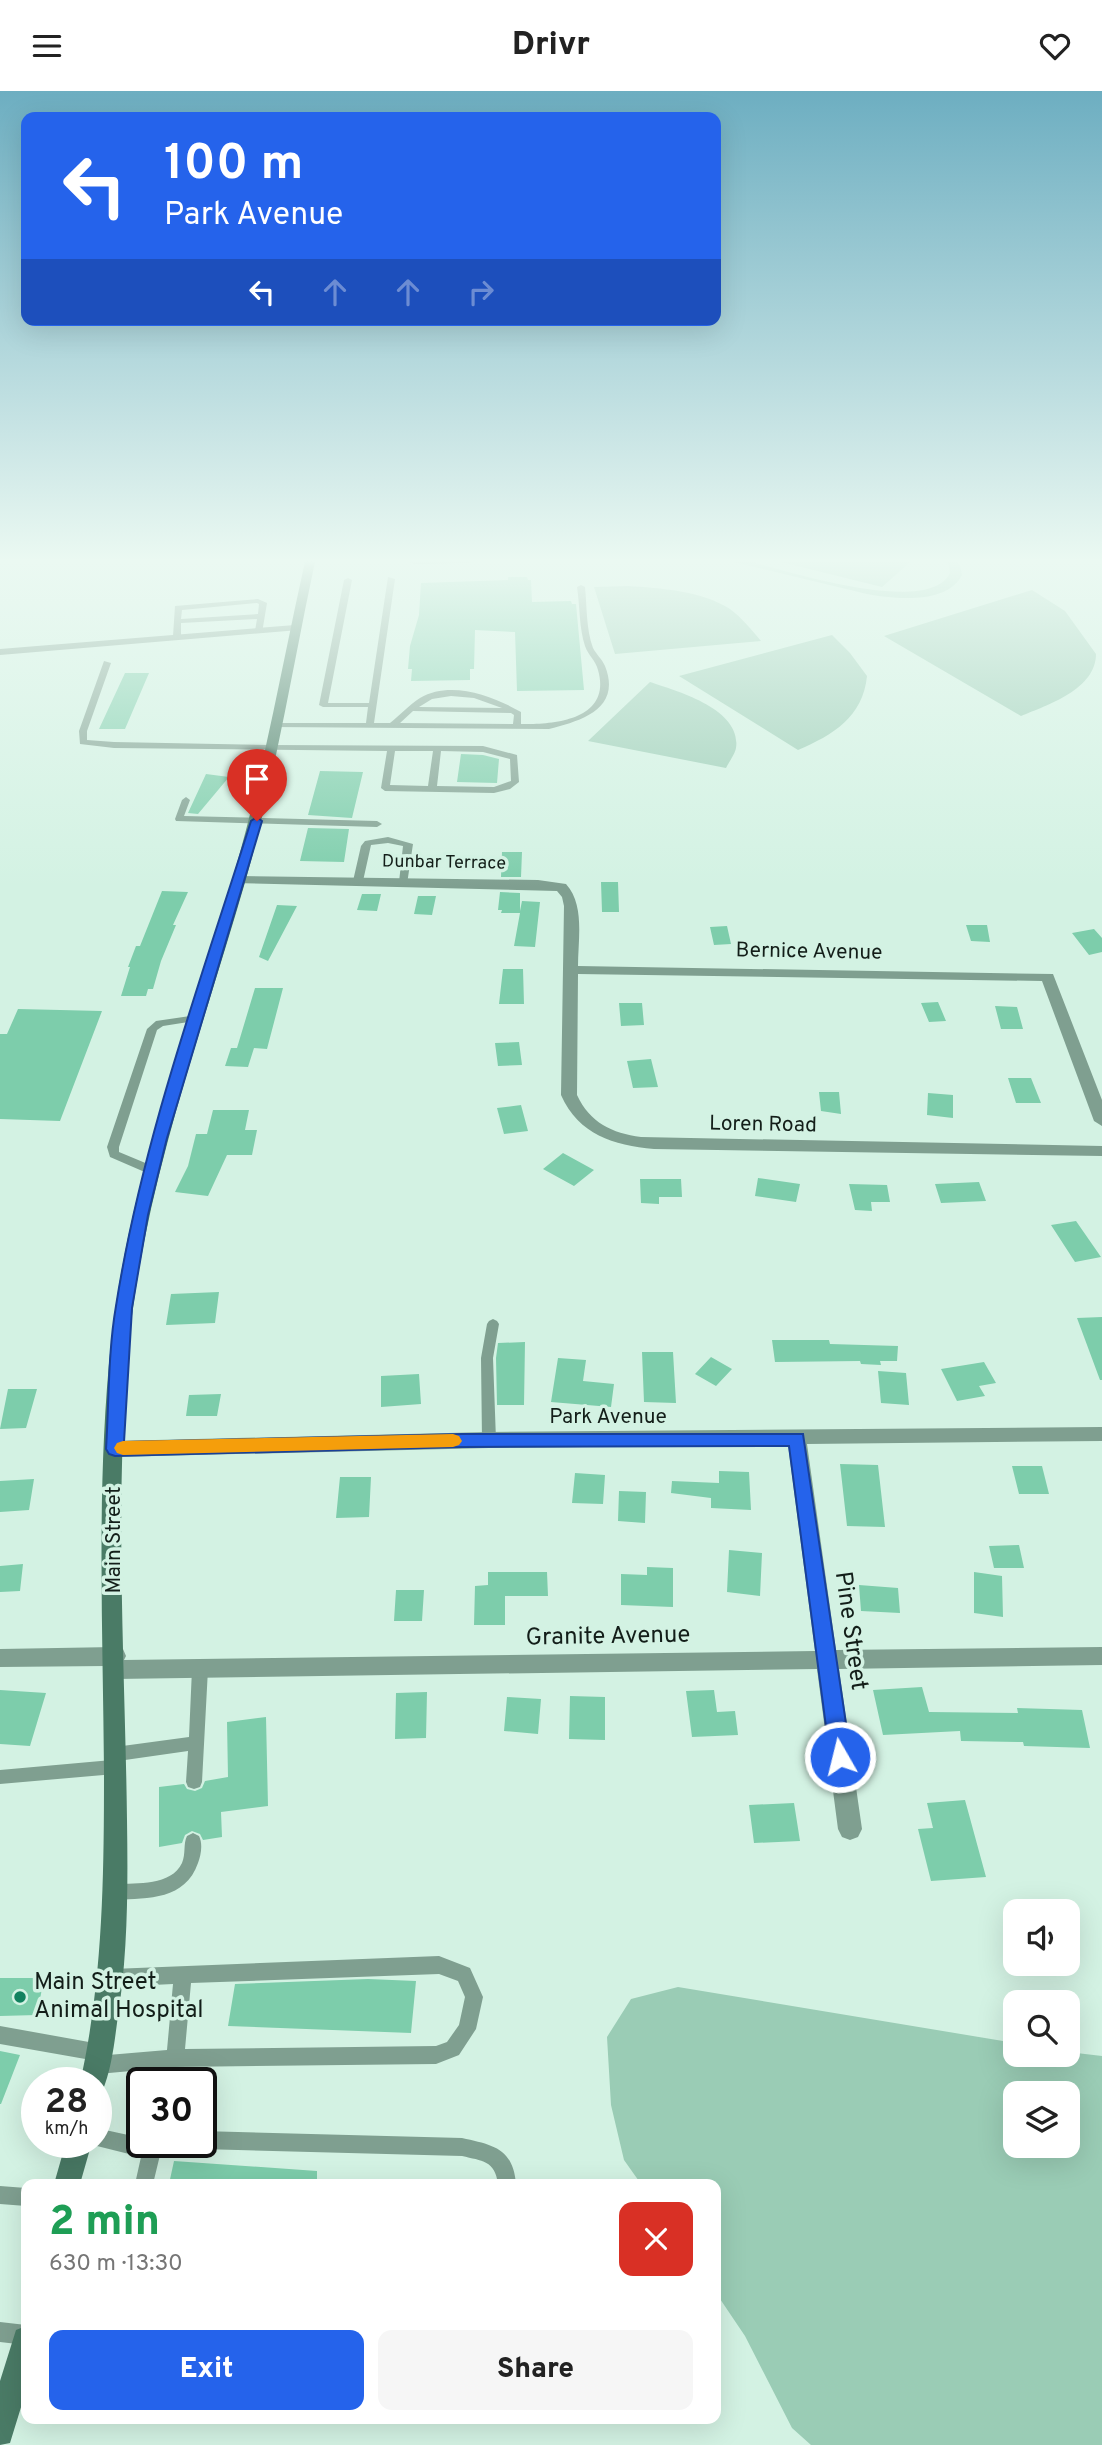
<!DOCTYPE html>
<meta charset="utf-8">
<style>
:root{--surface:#fff;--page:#f6f6f6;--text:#222;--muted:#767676;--accent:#2563eb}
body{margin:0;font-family:Overpass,sans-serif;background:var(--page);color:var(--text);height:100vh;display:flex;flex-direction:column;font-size:26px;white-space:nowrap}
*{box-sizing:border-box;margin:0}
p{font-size:23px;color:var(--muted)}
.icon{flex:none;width:38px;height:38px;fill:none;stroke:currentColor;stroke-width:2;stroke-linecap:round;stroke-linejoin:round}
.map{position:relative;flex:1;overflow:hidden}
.panel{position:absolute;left:21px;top:2088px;width:700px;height:245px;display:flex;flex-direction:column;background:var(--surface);border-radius:14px;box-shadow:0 7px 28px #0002}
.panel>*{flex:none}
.top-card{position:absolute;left:21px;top:21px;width:700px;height:214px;border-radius:14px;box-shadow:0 7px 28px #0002;background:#2563eb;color:#fff;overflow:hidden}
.controls{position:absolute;left:1003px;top:1808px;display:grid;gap:14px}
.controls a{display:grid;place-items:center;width:77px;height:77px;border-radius:14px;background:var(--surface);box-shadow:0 7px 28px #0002;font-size:35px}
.speed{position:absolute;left:21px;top:1976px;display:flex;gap:14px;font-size:35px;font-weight:700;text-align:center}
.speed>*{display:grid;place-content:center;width:91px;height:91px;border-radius:50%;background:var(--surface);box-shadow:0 7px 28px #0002;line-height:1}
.speed small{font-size:18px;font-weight:400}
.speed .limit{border:4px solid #111;border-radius:10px;background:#fff;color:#111}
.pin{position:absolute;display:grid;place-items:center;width:60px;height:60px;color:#fff;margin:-72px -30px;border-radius:50% 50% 50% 0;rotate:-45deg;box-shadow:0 0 7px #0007}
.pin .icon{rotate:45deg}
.me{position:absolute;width:77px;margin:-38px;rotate:352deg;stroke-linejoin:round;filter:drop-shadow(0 0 5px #0008)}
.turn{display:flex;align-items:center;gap:24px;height:147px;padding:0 28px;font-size:32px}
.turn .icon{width:91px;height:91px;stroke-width:2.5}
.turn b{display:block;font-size:49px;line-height:60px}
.lanes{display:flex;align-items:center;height:66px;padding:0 28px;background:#0003;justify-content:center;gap:35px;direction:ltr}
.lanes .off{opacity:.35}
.round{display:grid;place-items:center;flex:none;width:74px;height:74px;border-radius:14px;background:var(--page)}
.head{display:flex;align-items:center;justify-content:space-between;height:119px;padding:0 28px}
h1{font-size:42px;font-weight:800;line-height:52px;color:#1e9e55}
.button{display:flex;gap:14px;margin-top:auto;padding:14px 28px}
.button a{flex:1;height:80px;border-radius:14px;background:var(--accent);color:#fff;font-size:28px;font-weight:800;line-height:80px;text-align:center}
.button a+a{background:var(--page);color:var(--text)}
header{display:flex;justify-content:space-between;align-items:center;height:91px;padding:0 28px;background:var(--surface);font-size:32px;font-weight:800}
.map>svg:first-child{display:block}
.green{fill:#9accb5;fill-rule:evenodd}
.building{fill:#7dcdab}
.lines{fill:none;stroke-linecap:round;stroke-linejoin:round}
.lane{fill:#7f9f90;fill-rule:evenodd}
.street{fill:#7f9f90;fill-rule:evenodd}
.secondary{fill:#4a7b66;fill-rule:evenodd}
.route{fill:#2563eb;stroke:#184099;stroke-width:2}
.slow{fill:#f59e0b}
.poi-dot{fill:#12825f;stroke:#d3f2e3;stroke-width:2.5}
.labels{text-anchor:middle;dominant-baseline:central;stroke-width:7;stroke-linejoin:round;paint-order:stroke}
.far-street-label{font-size:18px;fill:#131e19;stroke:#d3f2e3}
.street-label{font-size:21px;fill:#131e19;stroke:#d3f2e3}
.near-street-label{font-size:24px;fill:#131e19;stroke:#d3f2e3}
.near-poi-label{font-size:24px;fill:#131e19;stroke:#d3f2e3;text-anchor:start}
</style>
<header><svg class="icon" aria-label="menu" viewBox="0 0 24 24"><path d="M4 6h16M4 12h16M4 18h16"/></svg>Drivr<svg class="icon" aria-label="heart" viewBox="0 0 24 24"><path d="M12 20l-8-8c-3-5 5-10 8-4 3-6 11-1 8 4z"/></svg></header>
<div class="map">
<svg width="1102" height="2354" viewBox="0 0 1102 2354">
<rect width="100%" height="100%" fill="#d3f2e3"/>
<path class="green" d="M713 466H734C774 476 928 528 950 482L949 474 941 466H953L960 474 962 484C947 514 894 508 867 503Z
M761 466H916L882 496Z
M628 495C660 497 702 500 730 518 742 527 751 538 761 550L615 563 594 496Z
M1032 499 1065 520 1096 563C1096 598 1048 614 1021 625L884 545Z
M832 544 850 562 867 585C863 626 833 644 798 659L679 585Z
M650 591C677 600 742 618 736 657 735 663 729 671 726 677L588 650Z
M678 1896 1015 1952V1964H1068V1961L1102 1965V2354H811L792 2337 745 2245 716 2202V2093H641L624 2069 611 2014 607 1946 631 1908ZM1068 2002V2054H1015V2002Z"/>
<path class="building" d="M508 486H527L528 489H531L532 511 571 510 572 513H576L584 599 517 600 515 541 475 539 474 578H470V589L411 590 412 578H408L410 555 419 524 421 492 508 489Z
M125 582H149L125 638H99Z
M461 663 483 664 499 668 497 692 457 691Z
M320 680 363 681 352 727 308 724Z
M206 683 229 686 198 723 188 722Z
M308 737 349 738 344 771 300 770Z
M502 761H522L521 786H501Z
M601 791H618L619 821H602Z
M162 800 188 801 173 834H176L161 870 153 898H148L146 905H121L130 876H128L136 855H140Z
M500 801 520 802V820L522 810 540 811 535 856 514 855 520 822H501L502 819H498Z
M362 803H381L377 820 357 819Z
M418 805H436L432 824 414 823Z
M277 814 297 815 268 870 259 866Z
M966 834H987L990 851 971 850Z
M727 835 731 853 714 854 710 836Z
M1094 838 1102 847V861L1089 864 1072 842Z
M503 878H523L524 913H499Z
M255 897H283L267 958 254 957 248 976 225 975 231 957H237Z
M938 911 946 930 929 931 921 912Z
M619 912H642L644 934 621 935Z
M995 915 1017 916 1023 938H1001Z
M18 918 102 920 60 1030 0 1028V943H7Z
M519 951 522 974 498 975 495 952Z
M651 968 658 996 633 997 627 970Z
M1008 987H1031L1041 1012H1016Z
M819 1001H839L841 1023 821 1020Z
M928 1002 953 1004V1027L927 1024Z
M521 1014 528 1040 504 1043 497 1017Z
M213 1019H249L245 1039H257L252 1064H227L208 1105 175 1101 188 1075 196 1043H207Z
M563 1062 594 1079 574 1095 543 1078Z
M758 1087 800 1093 796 1111 755 1105Z
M640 1088H681L682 1106H659V1113L641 1112Z
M979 1091 986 1110 941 1112 935 1093Z
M849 1093 887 1094 890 1111H871L872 1120 855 1119Z
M1076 1130 1101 1166 1075 1171 1051 1134Z
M219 1201 215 1232 166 1234 171 1203Z
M1102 1226V1289H1100L1077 1227Z
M772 1249H829L830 1253 898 1255 897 1270H880L881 1274 861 1273 860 1270 775 1271Z
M525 1251 524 1314H497L496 1267 498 1252Z
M642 1261H673L676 1312 644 1311Z
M711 1266 732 1278 716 1295 695 1283Z
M558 1267 586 1269 583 1290 614 1293 611 1316 551 1311Z
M984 1271 996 1292 979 1295 985 1305 957 1310 941 1278Z
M878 1280 906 1282 909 1314 881 1312Z
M419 1283 421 1313 381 1316V1285Z
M8 1298H37L26 1337 0 1338Z
M221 1303 217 1325H186L189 1304Z
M840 1373 878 1374 885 1436 847 1435Z
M1012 1375H1042L1049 1403H1019Z
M719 1380 749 1381 751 1419 711 1417V1407L671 1402 672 1390 719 1392Z
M575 1382 605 1384 603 1413 572 1412Z
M340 1386H371L369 1426 336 1427Z
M34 1388 29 1419 0 1421V1390Z
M619 1400 646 1401 645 1432 618 1430Z
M1019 1454 1024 1477H994L989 1455Z
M729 1459 762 1462 760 1505 727 1501Z
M23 1473 20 1500 0 1501V1475Z
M647 1476 673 1477V1516L621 1514V1483L647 1484Z
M488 1481H547L548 1505H505V1534H474L475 1495 488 1494Z
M974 1481 1002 1485 1003 1526 974 1522Z
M859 1494 898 1497 900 1522 861 1520Z
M396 1499H424L422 1530H394Z
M922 1596 929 1621 1018 1622 1017 1617 1082 1619 1090 1657 1024 1655 1023 1651 961 1650 960 1640 883 1644 873 1599Z
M0 1599 46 1602 30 1655 0 1653Z
M714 1599 717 1621 735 1620 738 1644 692 1646 686 1600Z
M427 1601 426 1647 395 1648 396 1602Z
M570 1605 605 1606V1649L569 1648Z
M507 1606 541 1608 538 1643 504 1640Z
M266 1626 268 1715 221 1721 222 1746 203 1749 200 1743 192 1740 185 1744 182 1752 159 1756V1696L184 1693 187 1698 195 1700 202 1697 205 1690 228 1686 227 1631Z
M965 1709 986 1786 931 1790 918 1738 933 1737 927 1712Z
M794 1712 800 1750 754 1752 749 1714Z
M0 1887H44L37 1924 0 1925Z
M368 1888 416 1890 411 1942 228 1935 235 1893Z
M0 1960 20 1964 1 2013H0Z
M174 2070 317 2080V2093H169Z"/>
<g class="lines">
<path class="lane" d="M410 466H418V469L473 466V470L469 472 414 473 410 471Z
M1065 466H1102V470L1068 468Z
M388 486 395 488 374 632H390C400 624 409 614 420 607 451 589 493 605 521 621V633C556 634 612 628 598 579 596 570 588 564 585 555 579 537 580 515 577 496L581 494 585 496C587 515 586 538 593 557 596 563 602 568 605 575 622 618 581 630 549 638L273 636V632H366L368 616H323L319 614 344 489 348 487 352 489 328 612H369ZM451 605 474 607 502 617 419 616 432 608ZM413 620 511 622 514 624 513 633 400 632Z
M258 508 267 512 262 542 255 540 257 528 181 532V545L177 547 173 545 175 515ZM257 512 259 513 258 523 181 528 182 519Z
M104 570 111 572 87 640V649L114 651 271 654 483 655 517 664 519 691 510 698 494 702 385 700 381 697 387 660 114 657 80 653 79 640ZM395 660H433L428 695 390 694ZM441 660 483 661 510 668 511 690 494 696 437 695Z
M186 706 190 709 184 725 377 730 382 733 377 736 176 730 175 728 182 709Z
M388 746 413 753 407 793H401L399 791 403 755 388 752 371 754 363 790 358 793 355 792 353 790 361 755 365 750Z
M197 924 202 927 201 929 163 935 157 939 119 1056V1061L155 1076 157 1079 151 1083 147 1082 110 1066 107 1056 147 938 156 930Z
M493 1228 497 1230 499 1233 493 1267 496 1349 494 1353 489 1354 484 1353 482 1349 481 1267 487 1233 489 1230Z
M200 1571 205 1573 208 1578 202 1691 200 1696 194 1698 188 1696 186 1691 188 1660 118 1670 123 1676 121 1681 115 1683 0 1693V1679L112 1669 107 1663 109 1658 115 1656 189 1646 192 1578 195 1573Z
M193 1742 199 1745C203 1753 201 1764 198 1772 185 1809 149 1807 116 1809L110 1807 108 1801 110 1795 116 1793C137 1792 171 1795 182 1772 186 1763 183 1753 187 1745Z
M439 1865 470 1877 483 1906 476 1938 459 1964 436 1973 175 1976 98 1983 92 1980 89 1974 91 1969 0 1953V1935L100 1953 106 1956 108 1964 167 1959 173 1893 112 1896 106 1893 103 1887 106 1881 112 1878ZM439 1883 458 1890 465 1906 459 1934 447 1951 436 1955 185 1958 191 1892Z
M96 2037 142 2047V2051H171L169 2058 160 2064 153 2093H135L141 2066 89 2053V2051H96Z
M201 2040 462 2047C493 2054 513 2057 516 2093H498C495 2069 482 2070 462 2065L201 2058 194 2056 193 2051H201Z
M0 2095 26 2097V2115L0 2113Z
M0 2231 26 2234V2254L0 2251Z"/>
<path class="street" d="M295 534 299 535V539L0 564V558Z
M239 785 538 789 566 793C585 814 578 848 578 875L1053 883 1102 1009V1035L1094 1030 1042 890 578 883 577 1004C590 1032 612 1042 641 1046L1102 1055V1065L654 1058C613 1054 579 1044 561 1004L564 815 562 806 557 800 234 792V786Z
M1102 1336V1350L807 1353 836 1559 1102 1556V1574L839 1578 862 1738 858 1746 850 1749 842 1746 838 1738 817 1578 115 1588 107 1586 104 1579 106 1575 0 1576V1558L115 1556 123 1558 126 1565 124 1569 815 1560 788 1354 489 1357 115 1366 108 1363 105 1358 108 1353 115 1350 489 1341Z"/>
<path class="secondary" d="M306 466H316C293 573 276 682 246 788 202 941 145 1091 129 1251 114 1409 125 1570 127 1729 128 1797 128 1865 117 1932 114 1955 111 1980 102 2001L96 2004V1992H80C103 1889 104 1786 104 1681 103 1539 96 1395 111 1252 128 1091 188 940 233 786 264 681 282 573 306 466Z
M66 2051H92L80 2093H54Z
M26 2235V2300L10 2352 0 2354V2290L16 2239Z"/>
</g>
<linearGradient id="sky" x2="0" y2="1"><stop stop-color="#6daec1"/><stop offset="0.59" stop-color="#ebf9f2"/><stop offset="1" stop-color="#ebf9f2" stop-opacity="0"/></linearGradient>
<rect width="1102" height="796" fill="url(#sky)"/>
<path class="route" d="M257 726 262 730 167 1047 148 1124 132 1217 124 1351 462 1343H803L851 1666 848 1672 840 1675 833 1672 830 1666 789 1355 462 1356 115 1365 109 1363 106 1358C109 1311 108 1261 116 1215 142 1049 201 889 251 730Z"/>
<path class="slow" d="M453 1343 459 1345 462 1350 459 1354 453 1356 123 1364 117 1362 114 1357 117 1352 123 1350Z"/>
<circle class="poi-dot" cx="20" cy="1906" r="7"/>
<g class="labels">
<g class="far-street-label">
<text transform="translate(444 772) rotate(1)">Dunbar Terrace</text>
</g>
<g class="street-label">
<text transform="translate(809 861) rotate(1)">Bernice Avenue</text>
<text transform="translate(763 1034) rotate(1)">Loren Road</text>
<text x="608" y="1326">Park Avenue</text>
<text transform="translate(114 1449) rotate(-90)">Main Street</text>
</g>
<g class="near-street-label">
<text transform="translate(850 1540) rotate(82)">Pine Street</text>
<text transform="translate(608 1546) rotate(-1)">Granite Avenue</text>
</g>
<g class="near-poi-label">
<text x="34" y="1892">Main Street<tspan x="34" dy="28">Animal Hospital</tspan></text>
</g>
</g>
</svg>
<div class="controls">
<a><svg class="icon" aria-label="sound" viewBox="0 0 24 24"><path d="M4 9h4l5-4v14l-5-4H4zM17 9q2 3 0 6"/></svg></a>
<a><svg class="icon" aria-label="search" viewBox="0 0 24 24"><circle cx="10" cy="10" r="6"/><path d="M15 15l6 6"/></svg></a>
<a><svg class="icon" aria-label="layers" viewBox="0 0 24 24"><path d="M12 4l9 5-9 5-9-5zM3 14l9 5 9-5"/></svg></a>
</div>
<div class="speed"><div>28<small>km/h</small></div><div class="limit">30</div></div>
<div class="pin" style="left:257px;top:730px;background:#d93025"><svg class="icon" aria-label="arrive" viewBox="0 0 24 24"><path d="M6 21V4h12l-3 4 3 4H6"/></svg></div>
<svg class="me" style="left:840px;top:1666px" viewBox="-20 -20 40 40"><circle r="17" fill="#2563eb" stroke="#fff" stroke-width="3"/><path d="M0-11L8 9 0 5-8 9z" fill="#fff"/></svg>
<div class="top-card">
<div class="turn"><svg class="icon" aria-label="left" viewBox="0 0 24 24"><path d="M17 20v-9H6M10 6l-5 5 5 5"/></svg><div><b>100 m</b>Park Avenue</div></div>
<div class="lanes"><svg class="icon" aria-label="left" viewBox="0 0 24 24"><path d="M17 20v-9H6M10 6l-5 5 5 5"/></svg><svg class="icon off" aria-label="ahead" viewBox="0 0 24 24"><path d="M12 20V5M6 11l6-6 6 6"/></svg><svg class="icon off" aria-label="ahead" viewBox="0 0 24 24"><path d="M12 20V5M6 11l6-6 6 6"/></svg><svg class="icon off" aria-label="right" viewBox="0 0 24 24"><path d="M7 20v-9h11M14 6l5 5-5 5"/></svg></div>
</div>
<section class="panel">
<div class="head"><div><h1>2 min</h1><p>630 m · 13:30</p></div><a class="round" style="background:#d93025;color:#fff"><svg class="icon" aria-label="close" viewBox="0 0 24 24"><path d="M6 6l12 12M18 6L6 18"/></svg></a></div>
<div class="button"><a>Exit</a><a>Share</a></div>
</section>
</div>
